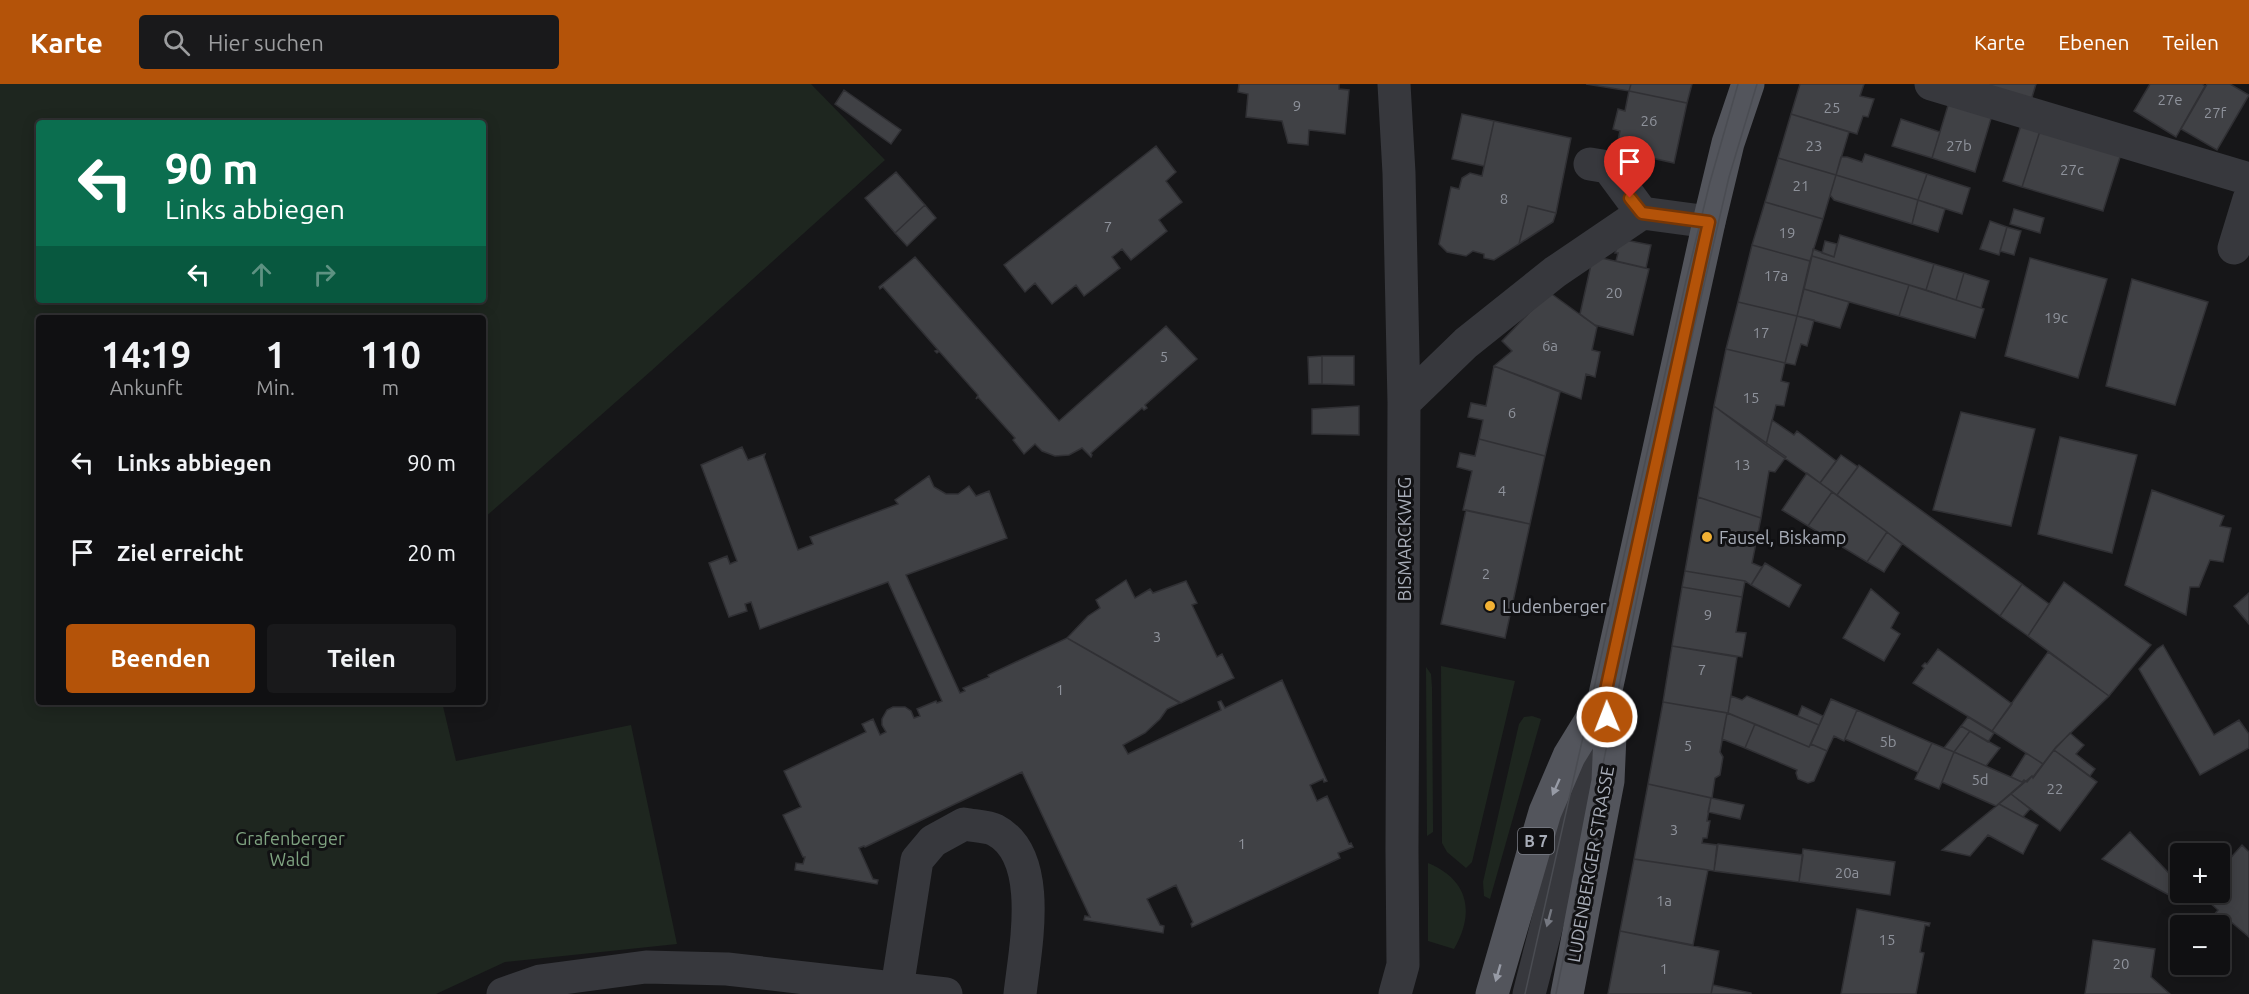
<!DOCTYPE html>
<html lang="de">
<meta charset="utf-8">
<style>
:root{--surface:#101012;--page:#19191b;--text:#f1f3f6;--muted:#9c9d9f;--line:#303032;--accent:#b45309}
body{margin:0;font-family:Ubuntu,sans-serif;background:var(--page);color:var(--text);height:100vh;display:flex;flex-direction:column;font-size:22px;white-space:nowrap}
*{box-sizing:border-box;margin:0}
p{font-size:20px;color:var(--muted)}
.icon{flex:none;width:33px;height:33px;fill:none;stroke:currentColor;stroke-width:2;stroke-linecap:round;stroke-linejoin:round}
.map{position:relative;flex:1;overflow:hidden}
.panel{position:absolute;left:36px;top:231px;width:450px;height:390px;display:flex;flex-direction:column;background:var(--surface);border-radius:6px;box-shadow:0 3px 15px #0003,0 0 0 2px var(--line)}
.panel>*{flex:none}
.top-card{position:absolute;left:36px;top:36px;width:450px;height:183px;border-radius:6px;box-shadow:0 3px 15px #0003,0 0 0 2px var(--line);background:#0b6e4f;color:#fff;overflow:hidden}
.controls{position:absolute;left:2170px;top:759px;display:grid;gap:12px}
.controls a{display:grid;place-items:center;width:60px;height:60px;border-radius:6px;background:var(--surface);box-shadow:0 3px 15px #0003,0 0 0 2px var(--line);font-size:30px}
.pin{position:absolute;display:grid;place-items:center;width:51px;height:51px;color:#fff;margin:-62px -26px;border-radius:50% 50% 50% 0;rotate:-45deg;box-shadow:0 0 6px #0007}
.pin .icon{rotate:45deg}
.me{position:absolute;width:66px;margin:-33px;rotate:359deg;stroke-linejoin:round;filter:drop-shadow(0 0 4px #0008)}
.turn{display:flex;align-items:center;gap:21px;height:126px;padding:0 30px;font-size:27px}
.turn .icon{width:78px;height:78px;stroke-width:2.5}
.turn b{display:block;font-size:42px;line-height:51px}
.lanes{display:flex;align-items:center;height:57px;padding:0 30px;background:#0003;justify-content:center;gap:30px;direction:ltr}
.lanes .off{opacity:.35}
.eta{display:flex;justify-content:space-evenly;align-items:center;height:102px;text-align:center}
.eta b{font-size:36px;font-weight:600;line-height:42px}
.primary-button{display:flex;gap:12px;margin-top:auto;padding:12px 30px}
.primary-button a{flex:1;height:69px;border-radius:6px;background:var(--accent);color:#fff;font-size:24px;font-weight:600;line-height:69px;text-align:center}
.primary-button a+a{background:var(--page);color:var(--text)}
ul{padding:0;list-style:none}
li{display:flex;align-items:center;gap:18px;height:90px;padding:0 30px}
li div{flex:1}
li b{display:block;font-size:22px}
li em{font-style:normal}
header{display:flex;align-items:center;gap:36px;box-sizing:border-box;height:84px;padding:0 30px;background:var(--accent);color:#fff}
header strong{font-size:28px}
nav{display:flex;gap:33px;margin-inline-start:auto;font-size:21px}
.search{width:420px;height:54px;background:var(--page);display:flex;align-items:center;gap:15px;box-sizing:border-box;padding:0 21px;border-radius:6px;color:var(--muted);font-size:22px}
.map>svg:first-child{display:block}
.green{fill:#1e261f;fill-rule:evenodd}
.building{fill:#404145;stroke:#303034;stroke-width:1.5}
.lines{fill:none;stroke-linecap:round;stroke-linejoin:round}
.minor{stroke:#37383d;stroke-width:33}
.major{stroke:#53555c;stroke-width:33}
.tram{stroke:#4a4c52;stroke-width:1.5}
.oneway{fill:#979ba6}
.oneway2{fill:#757881}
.route-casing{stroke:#753606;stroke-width:15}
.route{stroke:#b45309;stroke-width:10}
.poi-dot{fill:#f2b134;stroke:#111113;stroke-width:2}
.labels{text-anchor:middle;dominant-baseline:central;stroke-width:6;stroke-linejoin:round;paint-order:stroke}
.number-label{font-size:15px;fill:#8e929b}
.shield{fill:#111113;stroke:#7b7e86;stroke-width:1.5}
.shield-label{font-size:16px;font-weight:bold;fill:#a8adb8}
.poi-label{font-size:18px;fill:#a8adb8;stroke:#111113;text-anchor:start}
.street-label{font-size:18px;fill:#a8adb8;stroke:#111113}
.park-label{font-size:18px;fill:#7fa381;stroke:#111113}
</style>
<header>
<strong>Karte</strong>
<div class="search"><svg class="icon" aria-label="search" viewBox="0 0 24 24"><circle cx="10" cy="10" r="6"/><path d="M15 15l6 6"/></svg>Hier suchen</div>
<nav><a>Karte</a><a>Ebenen</a><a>Teilen</a></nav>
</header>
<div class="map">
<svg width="2249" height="910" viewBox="0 0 2249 910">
<rect width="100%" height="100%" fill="#161618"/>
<path class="green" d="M0 0H811L885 76 651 287 483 435V234H39V618H442L456 677 631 641 677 860 505 878 436 910H0ZM39 39H483V216H39Z
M1441 582 1515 597 1472 778 1466 784 1447 768 1442 759Z
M1426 583 1431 590 1432 603 1433 740V748L1427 752Z
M1532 632 1541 635 1490 815 1484 812 1483 798 1519 640 1524 633Z
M1428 779C1469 796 1475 829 1454 865L1428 857Z"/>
<path class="building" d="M1239 0H1339V5L1349 6 1345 50 1309 46 1308 61 1288 59 1282 37 1246 33 1248 10 1238 8Z
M1586 0H1631L1629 7Z
M1631 0H1692L1687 19 1629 7Z
M1800 0H1864L1860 12 1874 15 1868 33 1863 32 1857 50 1791 30Z
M1975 0H2036L2030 20Z
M2150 0H2202L2205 2 2176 53 2134 27Z
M2207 0H2230L2249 11 2217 66 2181 45Z
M844 6 901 46 891 60 835 20Z
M1629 7 1687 19 1674 79 1616 66 1620 47 1613 45 1618 25 1625 27Z
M1950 15 1993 28 1975 88 1932 74Z
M1462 30 1494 37 1484 82 1452 75Z
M1791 30 1849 48 1836 91 1778 74Z
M1901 35 1940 48 1932 74 1892 62Z
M1494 37 1571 54 1556 129 1528 122 1519 160 1494 176 1484 174V170L1473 167 1466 172 1447 168 1439 160 1451 103 1459 105 1462 94 1470 89 1482 92Z
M2021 41 2040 47 2022 103 2003 97Z
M2040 47 2122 67 2103 127 2022 103Z
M1156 62 1176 88 1166 97 1182 118 1159 136 1167 147 1131 176 1122 165 1112 173 1120 184 1084 212 1076 201 1052 220 1035 199 1025 208 1004 181Z
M1865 70 1927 90 1918 116 1836 91 1841 73H1847L1862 78Z
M1778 74 1836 91 1823 135 1765 118Z
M896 88 925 121 895 149 865 114Z
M1927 90 1970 104 1962 130 1918 116Z
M1836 91 1918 116 1912 140 1834 116 1830 111Z
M1918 116 1945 125 1938 148 1912 140Z
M1765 118 1823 135 1810 177 1752 161Z
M925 121 936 134 907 162 895 149Z
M1528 122 1556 129 1553 138 1519 160Z
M2014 125 2044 134 2040 149 2010 140Z
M1990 137 2007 143 1999 171 1980 165Z
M2007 143 2021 147 2014 171 2000 167Z
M1840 151 1934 180 1926 206 1812 172 1813 165 1834 173Z
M1620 155 1651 161 1646 184 1616 177 1618 169H1615Z
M1825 157 1837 160 1834 173 1822 169Z
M1752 161 1810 177 1797 232 1738 218Z
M1593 172 1649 185 1633 251 1595 241 1580 230Z
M1812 172 1909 201 1899 232 1804 205Z
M915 173 1059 337 1166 242 1197 275 1145 321 1147 324 1144 326 1142 324 1091 369 1092 371 1091 373 1082 364 1069 371 1055 372 1042 367 1035 360 1024 370 1013 356 1015 354 978 313 976 315 978 311 939 267 937 269 935 267 938 266 883 203 880 205 879 203Z
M2030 174 2107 195 2078 294 2005 272Z
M1934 180 1964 189 1956 216 1926 206Z
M1964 189 1989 197 1981 224 1956 216Z
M2132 195 2208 218 2175 321 2106 302Z
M1909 201 1984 225 1975 254 1899 232Z
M1804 205 1849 218 1840 244 1797 232Z
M1549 208 1597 243 1592 266 1600 268 1595 293 1586 290 1581 315 1494 282 1512 267 1502 257Z
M1738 218 1797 232 1785 279 1726 265Z
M1797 232 1814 236 1807 262 1801 260 1795 281 1785 279Z
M1726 265 1785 279 1781 297 1789 299 1784 322 1776 321 1766 361 1714 322Z
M1322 272H1354V301L1322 300Z
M1322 272V300H1309L1308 273Z
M1494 282 1560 308 1545 372 1479 355 1483 336 1468 333 1471 319 1486 322Z
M1359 322V351L1312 350V325Z
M1714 322 1786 373 1775 388 1769 387 1761 434 1698 413Z
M1961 328 2035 345 2011 442 1933 426Z
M1772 336 1794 351 1797 347 1836 377 1820 399 1766 361Z
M2060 353 2137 371 2112 469 2038 450Z
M1479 355 1545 372 1530 440 1463 426 1472 387 1457 383 1460 369 1475 372Z
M742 363 748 376 765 370 764 373 798 466 813 460 810 453 898 420 895 416 929 392 934 403 946 410H958L969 402 976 412 989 407 1007 454 906 491 960 609 965 607 963 604 989 593 988 591 1067 554 1180 619 1167 625 1160 635 1145 649 1123 661 1128 670 1221 626 1218 618 1221 617 1225 624 1282 596 1327 697 1324 698 1323 695 1310 701 1317 717 1327 712 1349 760 1351 759 1353 763 1338 769 1340 774 1192 843 1191 840 1193 838 1176 801 1147 815 1160 841 1164 842 1163 849 1084 836 1085 832 1090 833 1022 688 865 763 864 762 859 764 873 795 878 796 877 800 795 786 796 779 803 780 805 773H803L783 731 801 723 784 687 866 648 862 640 873 635 880 651 886 648 882 641V635L887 626 893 623H905L911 627 914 634 920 632 917 625 936 617 937 619 942 617 888 498 760 545 751 518 745 520 747 527 729 533 709 479 727 472 730 480 737 477 701 381Z
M1841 371 1858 383 1837 411 1820 399Z
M1859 381 2022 500 2000 532 1837 411Z
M1807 389 1832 408 1808 442 1782 426Z
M2152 406 2224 432 2220 442 2231 444 2223 478 2210 476 2199 503H2190L2186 531 2125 501Z
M1832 408 1887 448 1867 478 1808 442Z
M1698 413 1761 434 1752 479 1762 483 1751 501 1745 497 1685 487Z
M1466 426 1530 440 1505 554 1441 540Z
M1887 448 1902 460 1884 488 1867 478Z
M1765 479 1801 501 1789 523 1751 501Z
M1685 487 1745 497 1742 513 1682 503Z
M1126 496 1135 514 1150 505 1153 509 1186 497 1197 519 1192 521 1217 573 1222 570 1234 594 1181 619 1067 554 1088 532 1100 524 1096 516Z
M2064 498 2151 561 2109 612 2028 552Z
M2022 500 2049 520 2028 552 2000 532Z
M1682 503 1742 513 1736 548 1746 549 1742 573 1672 562Z
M1871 505 1899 529 1891 544 1900 550 1884 577 1843 554Z
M2249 509V540L2234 522Z
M2163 561 2214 651 2239 636 2249 650V664L2200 691 2139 585 2157 565Z
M1672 562 1737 573 1728 629 1663 618Z
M1938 565 2012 620 1992 647 1913 599 1924 584 1922 582 1925 579 1927 580Z
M2048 568 2109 612 2056 663 2043 680 1992 647Z
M1731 612 1742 616 1747 612 1819 641 1809 663 1728 629Z
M1831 615 1857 626 1844 657 1834 652 1827 667 1811 660Z
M1663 618 1727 629 1720 668 1723 673 1720 691 1715 694 1712 714 1648 700Z
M1802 622 1823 632 1819 641 1798 632Z
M1857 626 1932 659 1918 688 1845 655Z
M1727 629 1755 640 1745 664 1722 655Z
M1968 633 1994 649 1988 658 1961 642Z
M1755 640 1809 663 1811 660 1827 667 1814 697 1808 699 1798 695 1796 689 1797 686 1745 664Z
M1961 642 1970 647 1954 668 1944 664Z
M1970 647 2000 664 1986 682 1954 668Z
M2070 649 2084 661 2076 670 2095 685 2090 692 2054 666Z
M1932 659 1954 668 1939 705 1915 695Z
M2054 666 2097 698 2060 747 2011 710 2032 692 2033 694Z
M1954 668 2022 698 2024 696 2025 697 1996 722 1942 698Z
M2026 669 2043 680 2033 693 2032 692 2027 698 2024 696 2022 698 2011 693Z
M1648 700 1711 714 1707 737H1710L1707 754H1703L1702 759 1717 761 1714 787 1634 775Z
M2011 710 2030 725 2023 733 1999 720Z
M1711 714 1744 721 1740 735 1708 728Z
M1999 720 2038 741 2023 770 1988 751 1970 772 1942 766Z
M2130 748 2180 801 2169 811 2102 775Z
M1718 760 1803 771 1799 798 1714 787Z
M2242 761 2249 768V853L2230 837 2226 843 2213 832 2218 826 2200 810 2220 808V786Z
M1803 765 1895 778 1890 811 1799 798Z
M1634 775 1708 786 1693 861 1620 847Z
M1857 825 1930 839 1929 842 1925 841 1920 868 1924 869 1916 910H1841Z
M1620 847 1719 867 1711 910H1608Z
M2093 856 2155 865 2151 893 2170 910H2085Z
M1713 901 1751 909V910H1711Z"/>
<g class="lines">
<path class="minor" d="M1394 0 1399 89 1404 319 1402 767 1403 881 1395 910
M1931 0 2249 95
M1590 80 1608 83 1642 129 1709 138
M2234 164 2249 115
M1404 319 1466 259 1555 188 1642 129
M897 904 917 776 933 757 964 740C973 742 987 742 995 746 1045 772 1025 865 1020 910
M503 910 540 897 646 883 727 885 946 910
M1529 910 1557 801 1586 675 1599 634"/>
<path class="major" d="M1492 910 1545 728 1569 672 1604 615 1709 138 1728 59 1748 0
M1567 910 1608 697 1610 651 1604 615"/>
<path class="tram" d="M1525 910 1685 201 1710 98 1738 0
M1556 910 1680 304 1729 93 1757 0"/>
</g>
<defs><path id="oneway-solid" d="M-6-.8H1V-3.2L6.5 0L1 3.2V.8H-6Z" transform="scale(1.5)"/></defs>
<g class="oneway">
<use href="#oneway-solid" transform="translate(1556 703) rotate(114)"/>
<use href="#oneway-solid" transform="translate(1498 889) rotate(106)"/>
</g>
<use class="oneway2" href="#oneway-solid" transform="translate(1549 834) rotate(105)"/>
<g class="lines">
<g class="route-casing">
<path id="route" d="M1607 633 1604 615 1709 138 1642 129 1630 114"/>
</g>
<use href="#route" class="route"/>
</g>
<g class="poi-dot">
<circle cx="1707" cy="453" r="6"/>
<circle cx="1490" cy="522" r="6"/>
</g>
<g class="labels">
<g class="number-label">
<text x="2170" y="15">27e</text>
<text x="1297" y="21">9</text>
<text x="1832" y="23">25</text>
<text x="2215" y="28">27f</text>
<text x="1649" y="36">26</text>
<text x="1814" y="61">23</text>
<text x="1959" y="61">27b</text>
<text x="2072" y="85">27c</text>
<text x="1801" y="101">21</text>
<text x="1504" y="114">8</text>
<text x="1108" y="142">7</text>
<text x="1787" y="148">19</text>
<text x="1776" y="191">17a</text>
<text x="1614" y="208">20</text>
<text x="2056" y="233">19c</text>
<text x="1761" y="248">17</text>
<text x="1550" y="261">6a</text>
<text x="1164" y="272">5</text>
<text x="1751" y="313">15</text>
<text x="1512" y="328">6</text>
<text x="1742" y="380">13</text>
<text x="1502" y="406">4</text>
<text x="1486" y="489">2</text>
<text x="1708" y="530">9</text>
<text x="1157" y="552">3</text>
<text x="1702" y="585">7</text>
<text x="1060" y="605">1</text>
<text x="1888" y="657">5b</text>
<text x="1688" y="661">5</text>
<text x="1980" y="695">5d</text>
<text x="2055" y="704">22</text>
<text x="1674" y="745">3</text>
<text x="1242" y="759">1</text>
<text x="1847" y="788">20a</text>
<text x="1664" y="816">1a</text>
<text x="1887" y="855">15</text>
<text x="2121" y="879">20</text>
<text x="1664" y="884">1</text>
</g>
<rect class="shield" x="1518" y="744" width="36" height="26" rx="4.5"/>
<g class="shield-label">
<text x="1536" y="757">B 7</text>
</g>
<g class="poi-label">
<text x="1719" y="453">Fausel, Biskamp</text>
<text x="1502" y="522">Ludenberger</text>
</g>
<g class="street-label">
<text transform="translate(1404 455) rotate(-90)">BISMARCKWEG</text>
<text transform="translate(1590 780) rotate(-80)">LUDENBERGER STRASSE</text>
</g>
<g class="park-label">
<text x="290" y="754">Grafenberger<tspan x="290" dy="21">Wald</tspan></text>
</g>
</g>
</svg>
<div class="controls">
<a>+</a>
<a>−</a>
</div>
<div class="pin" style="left:1630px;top:114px;background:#d93025"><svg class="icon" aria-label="arrive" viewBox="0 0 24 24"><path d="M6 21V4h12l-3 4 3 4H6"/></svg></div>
<svg class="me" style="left:1607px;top:633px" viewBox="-20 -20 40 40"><circle r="17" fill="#b45309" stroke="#fff" stroke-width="3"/><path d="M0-11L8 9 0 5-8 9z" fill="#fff"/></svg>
<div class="top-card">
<div class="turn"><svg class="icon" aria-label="left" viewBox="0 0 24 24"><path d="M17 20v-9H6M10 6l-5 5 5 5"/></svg><div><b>90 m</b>Links abbiegen</div></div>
<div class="lanes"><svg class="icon" aria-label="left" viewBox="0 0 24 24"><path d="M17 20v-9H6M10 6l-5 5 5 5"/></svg><svg class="icon off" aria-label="ahead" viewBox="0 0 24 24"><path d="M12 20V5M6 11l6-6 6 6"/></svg><svg class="icon off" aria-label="right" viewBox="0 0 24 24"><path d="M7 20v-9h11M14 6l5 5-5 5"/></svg></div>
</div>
<section class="panel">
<div class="eta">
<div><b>14:19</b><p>Ankunft</p></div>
<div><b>1</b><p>Min.</p></div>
<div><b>110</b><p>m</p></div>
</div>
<ul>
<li><svg class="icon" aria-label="left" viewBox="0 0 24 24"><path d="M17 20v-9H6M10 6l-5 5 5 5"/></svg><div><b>Links abbiegen</b></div><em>90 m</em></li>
<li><svg class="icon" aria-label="arrive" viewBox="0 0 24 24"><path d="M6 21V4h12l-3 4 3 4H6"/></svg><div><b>Ziel erreicht</b></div><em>20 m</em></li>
</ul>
<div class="primary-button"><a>Beenden</a><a>Teilen</a></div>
</section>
</div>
